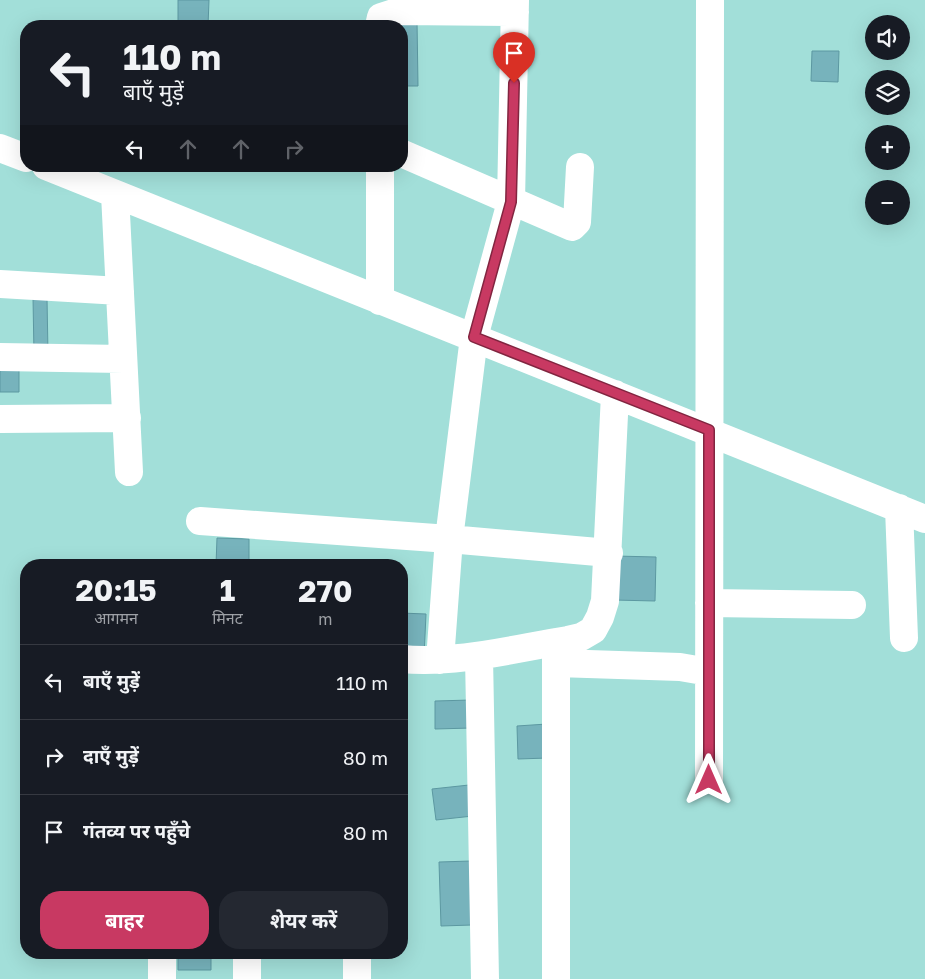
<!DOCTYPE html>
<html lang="hi">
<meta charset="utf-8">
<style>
:root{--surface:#171b24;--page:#242831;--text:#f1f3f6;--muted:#9ea1a6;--line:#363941;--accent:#c83962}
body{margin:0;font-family:"Golos Text","Noto Sans Devanagari",sans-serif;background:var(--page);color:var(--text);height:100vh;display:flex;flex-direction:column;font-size:19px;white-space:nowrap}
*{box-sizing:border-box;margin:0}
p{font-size:16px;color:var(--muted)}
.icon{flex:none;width:28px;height:28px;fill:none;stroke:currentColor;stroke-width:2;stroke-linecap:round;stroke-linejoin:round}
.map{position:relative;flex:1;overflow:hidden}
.side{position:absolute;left:20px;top:559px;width:388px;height:400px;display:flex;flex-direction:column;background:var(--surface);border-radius:20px;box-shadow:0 5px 20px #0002}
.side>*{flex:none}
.top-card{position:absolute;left:20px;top:20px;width:388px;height:152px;border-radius:20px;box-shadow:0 5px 20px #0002;background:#171b24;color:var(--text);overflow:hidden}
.buttons{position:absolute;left:865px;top:15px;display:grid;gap:10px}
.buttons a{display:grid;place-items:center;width:45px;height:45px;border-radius:50%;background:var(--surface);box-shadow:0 5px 20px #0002;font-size:25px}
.pin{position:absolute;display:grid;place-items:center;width:42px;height:42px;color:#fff;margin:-51px -21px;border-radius:50% 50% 50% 0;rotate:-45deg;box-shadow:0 0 5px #0007}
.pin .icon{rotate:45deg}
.me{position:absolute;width:55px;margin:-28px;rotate:0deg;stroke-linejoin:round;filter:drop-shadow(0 0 4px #0008)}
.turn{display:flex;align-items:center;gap:18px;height:105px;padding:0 20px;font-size:22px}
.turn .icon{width:65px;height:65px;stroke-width:2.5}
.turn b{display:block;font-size:35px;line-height:42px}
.lanes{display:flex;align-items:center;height:48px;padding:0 20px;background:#0003;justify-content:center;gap:25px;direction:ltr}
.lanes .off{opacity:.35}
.eta{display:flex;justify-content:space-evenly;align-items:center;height:85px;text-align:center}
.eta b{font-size:30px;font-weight:700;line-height:35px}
.action{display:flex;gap:10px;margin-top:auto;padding:10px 20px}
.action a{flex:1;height:58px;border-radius:20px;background:var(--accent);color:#fff;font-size:20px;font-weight:700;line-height:58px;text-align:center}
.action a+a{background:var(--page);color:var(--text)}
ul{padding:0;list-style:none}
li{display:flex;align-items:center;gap:15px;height:75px;padding:0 20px;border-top:1px solid var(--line)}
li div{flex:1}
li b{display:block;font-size:19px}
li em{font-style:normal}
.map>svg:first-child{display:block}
.building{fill:#77b3bc;stroke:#5c98a1}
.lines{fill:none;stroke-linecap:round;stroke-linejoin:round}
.minor{stroke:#fff;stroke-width:28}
.route-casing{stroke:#822540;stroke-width:12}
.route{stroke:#c83962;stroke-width:9}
</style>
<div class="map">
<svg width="925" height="979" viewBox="0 0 925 979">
<rect width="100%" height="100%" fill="#a2dfd9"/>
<path class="building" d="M178 0H209L208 26H178Z
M417 21 418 86H401V26H383Z
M812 51H839L838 82 811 81Z
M33 298H47L48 354 34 355Z
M0 369 19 370V392H0Z
M217 538 249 539V565H216Z
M615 556 656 557 655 601 614 600Z
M401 613 426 614 424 657 401 656Z
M471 700 472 728 435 729V701Z
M547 724 548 758 518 759 517 726Z
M469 785 473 816 436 820 432 789Z
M471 861 472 925 441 926 439 862Z
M178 952H211V970H178Z"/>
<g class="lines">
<path class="minor" d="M379 26 381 17 400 11 515 12
M0 148 26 158
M401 153 572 227 577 222 580 167
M46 166 925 519
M380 166V301
M115 194 129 472
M0 284 120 291
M0 357 123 359
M0 419 127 418
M899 508 904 638
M200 521 449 539 474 337 511 202 515 0
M709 603 852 605
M556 642V979
M479 656 485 979
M401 659C458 664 512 649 568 640L581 637 593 630 600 617 605 601 615 394
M440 660 449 539 609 553
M557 663 680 667 709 672
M709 780 710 0
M357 952V979
M162 979V952
M247 979V952"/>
</g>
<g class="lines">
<g class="route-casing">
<path id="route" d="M514 83 511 202 474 337 709 430V780"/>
</g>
<use href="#route" class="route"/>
</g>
</svg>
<div class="buttons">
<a><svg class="icon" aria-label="sound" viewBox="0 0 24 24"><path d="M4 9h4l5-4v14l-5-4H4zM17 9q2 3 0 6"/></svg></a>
<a><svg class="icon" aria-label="layers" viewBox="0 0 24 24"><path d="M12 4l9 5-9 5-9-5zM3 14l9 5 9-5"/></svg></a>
<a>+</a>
<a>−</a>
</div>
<div class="pin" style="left:514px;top:83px;background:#d93025"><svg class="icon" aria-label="arrive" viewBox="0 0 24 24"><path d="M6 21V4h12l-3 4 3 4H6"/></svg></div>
<svg class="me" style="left:709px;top:780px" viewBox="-20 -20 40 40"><path d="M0-17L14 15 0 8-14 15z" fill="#c83962" stroke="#fff" stroke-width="4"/></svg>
<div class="top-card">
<div class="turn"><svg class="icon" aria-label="left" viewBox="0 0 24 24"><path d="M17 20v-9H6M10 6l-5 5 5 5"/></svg><div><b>110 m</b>बाएँ मुड़ें</div></div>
<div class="lanes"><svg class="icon" aria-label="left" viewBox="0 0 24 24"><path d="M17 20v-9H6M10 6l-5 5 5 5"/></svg><svg class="icon off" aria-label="ahead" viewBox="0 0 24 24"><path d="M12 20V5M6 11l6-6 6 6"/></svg><svg class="icon off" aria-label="ahead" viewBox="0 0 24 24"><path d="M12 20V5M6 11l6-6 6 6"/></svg><svg class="icon off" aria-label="right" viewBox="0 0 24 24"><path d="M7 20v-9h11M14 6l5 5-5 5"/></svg></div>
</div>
<section class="side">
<div class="eta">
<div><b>20:15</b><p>आगमन</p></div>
<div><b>1</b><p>मिनट</p></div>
<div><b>270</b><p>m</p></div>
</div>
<ul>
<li><svg class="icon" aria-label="left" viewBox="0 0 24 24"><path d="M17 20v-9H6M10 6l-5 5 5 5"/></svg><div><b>बाएँ मुड़ें</b></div><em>110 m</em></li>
<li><svg class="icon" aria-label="right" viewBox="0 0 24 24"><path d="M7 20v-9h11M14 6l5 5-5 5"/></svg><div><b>दाएँ मुड़ें</b></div><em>80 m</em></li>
<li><svg class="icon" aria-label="arrive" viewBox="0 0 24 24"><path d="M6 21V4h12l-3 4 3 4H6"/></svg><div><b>गंतव्य पर पहुँचे</b></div><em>80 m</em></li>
</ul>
<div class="action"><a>बाहर</a><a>शेयर करें</a></div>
</section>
</div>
